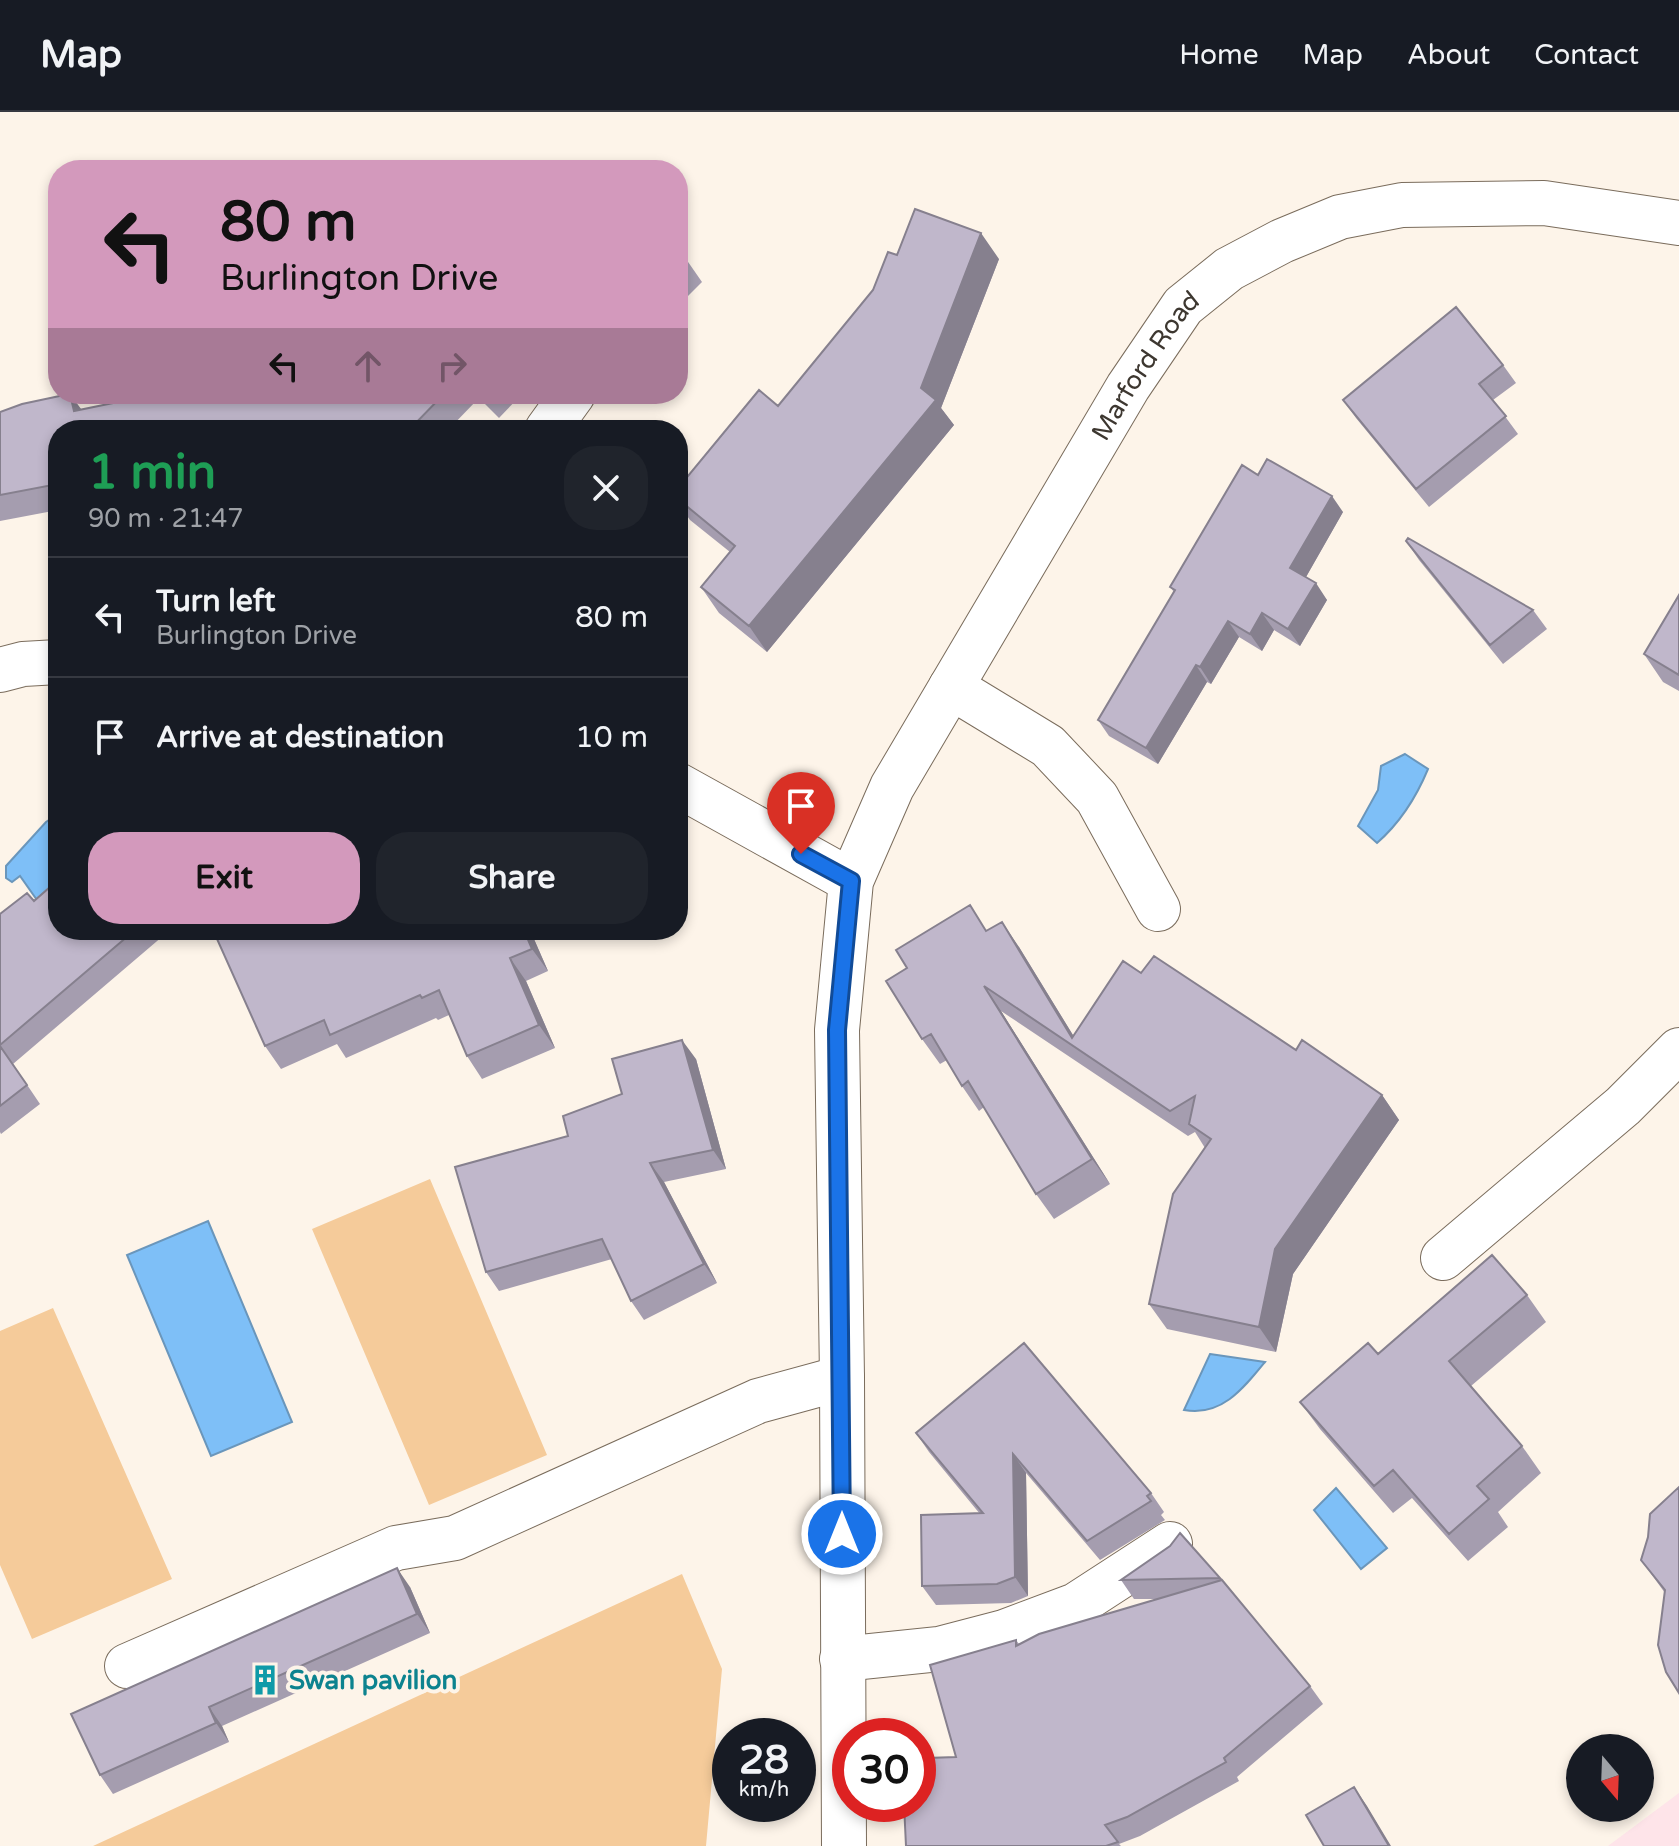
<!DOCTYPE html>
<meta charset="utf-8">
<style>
:root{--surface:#171b24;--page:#20242c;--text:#f1f3f6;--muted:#9ea1a6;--line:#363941;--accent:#d399bc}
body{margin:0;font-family:"Varela Round",sans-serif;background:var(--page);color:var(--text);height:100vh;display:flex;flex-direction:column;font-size:30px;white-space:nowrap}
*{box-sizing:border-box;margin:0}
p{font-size:26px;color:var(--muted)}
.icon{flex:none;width:44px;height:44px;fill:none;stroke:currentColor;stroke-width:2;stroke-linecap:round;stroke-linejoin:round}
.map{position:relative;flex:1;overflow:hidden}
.side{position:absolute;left:48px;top:308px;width:640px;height:520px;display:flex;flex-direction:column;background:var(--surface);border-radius:32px;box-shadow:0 4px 12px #0003}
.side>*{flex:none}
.guide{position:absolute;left:48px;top:48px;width:640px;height:244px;border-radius:32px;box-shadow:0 4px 12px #0003;background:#d399bc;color:#111;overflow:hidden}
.needle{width:52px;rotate:161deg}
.tools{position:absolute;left:1566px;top:1622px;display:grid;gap:16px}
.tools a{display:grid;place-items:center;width:88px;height:88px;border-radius:50%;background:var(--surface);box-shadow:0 4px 12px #0003;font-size:40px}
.speed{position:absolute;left:712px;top:1606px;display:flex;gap:16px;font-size:40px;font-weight:700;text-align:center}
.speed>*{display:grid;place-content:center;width:104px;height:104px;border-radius:50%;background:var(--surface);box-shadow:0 4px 12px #0003;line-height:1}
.speed small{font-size:20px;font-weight:400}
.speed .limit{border:12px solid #d22;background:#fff;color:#111}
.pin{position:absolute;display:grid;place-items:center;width:68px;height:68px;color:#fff;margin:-82px -34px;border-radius:50% 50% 50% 0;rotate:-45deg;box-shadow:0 0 8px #0007}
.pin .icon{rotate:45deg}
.me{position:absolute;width:88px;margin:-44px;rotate:0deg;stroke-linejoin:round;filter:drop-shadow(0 0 6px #0008)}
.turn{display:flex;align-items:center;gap:28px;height:168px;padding:0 40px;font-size:36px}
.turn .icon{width:104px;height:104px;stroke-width:2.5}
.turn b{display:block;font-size:56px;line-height:68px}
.lanes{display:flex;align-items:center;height:76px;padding:0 40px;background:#0003;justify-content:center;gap:40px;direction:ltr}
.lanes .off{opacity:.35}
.round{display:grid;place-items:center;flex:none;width:84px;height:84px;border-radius:32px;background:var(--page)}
.summary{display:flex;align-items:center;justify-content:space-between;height:136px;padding:0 40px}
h1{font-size:48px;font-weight:700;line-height:60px;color:#1e9e55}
.primary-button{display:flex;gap:16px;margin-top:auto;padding:16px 40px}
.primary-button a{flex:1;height:92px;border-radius:32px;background:var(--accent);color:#111;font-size:32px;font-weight:700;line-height:92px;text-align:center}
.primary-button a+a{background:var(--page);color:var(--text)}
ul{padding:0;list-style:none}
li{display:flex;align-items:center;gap:24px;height:120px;padding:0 40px;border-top:2px solid var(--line)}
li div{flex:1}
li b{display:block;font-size:30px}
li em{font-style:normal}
header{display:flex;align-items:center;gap:48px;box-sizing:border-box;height:112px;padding:0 40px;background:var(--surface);border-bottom:2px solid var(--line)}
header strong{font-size:38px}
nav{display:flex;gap:44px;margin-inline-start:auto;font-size:28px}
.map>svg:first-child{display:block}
.education{fill:#fee4e9}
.green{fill:#f5cb9a}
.water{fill:#7ebff7;stroke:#6a96bb;stroke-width:2}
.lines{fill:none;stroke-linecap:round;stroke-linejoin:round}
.minor-casing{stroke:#7a6c5c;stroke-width:46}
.minor{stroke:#fff;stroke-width:44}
.wall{fill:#a59daf}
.shaded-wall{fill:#86808e}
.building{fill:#c0b7cb;stroke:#86808e;stroke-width:2}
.route-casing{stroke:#114b97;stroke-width:20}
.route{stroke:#1a73e8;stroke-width:14}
.labels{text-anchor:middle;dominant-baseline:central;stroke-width:8;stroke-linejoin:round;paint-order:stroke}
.street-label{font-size:26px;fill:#3d3730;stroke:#fdf4e9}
.culture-label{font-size:26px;font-weight:bold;fill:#0d838f;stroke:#fdf4e9;text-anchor:start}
</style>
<header>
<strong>Map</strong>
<nav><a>Home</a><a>Map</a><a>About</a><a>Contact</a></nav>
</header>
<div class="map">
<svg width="1679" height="1734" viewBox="0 0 1679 1734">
<rect width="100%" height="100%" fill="#fdf4e9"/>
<path class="education" d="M1679 1681V1734H1608Z"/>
<path class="green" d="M430 1067 547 1343 429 1393 312 1117Z
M53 1196 172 1467 32 1527 0 1453V1219Z
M682 1462 722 1557 706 1734H93Z"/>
<path class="water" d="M1405 642 1428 657C1416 686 1401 710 1377 731L1358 714 1378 678 1381 654Z
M58 702V770L37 788 20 764 12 770 6 766V754L46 710Z
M208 1109 292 1310 211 1344 127 1143Z
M1210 1242 1265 1250C1243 1277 1221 1305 1184 1298Z
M1336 1376 1387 1436 1361 1457 1314 1398Z"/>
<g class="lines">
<g class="minor-casing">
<g id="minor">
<path d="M547 318 573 282"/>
<path d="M0 558 23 552 58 550"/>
<path d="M951 575 1048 634 1097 686 1158 797"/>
<path d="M678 673 851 769"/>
<path d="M1443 1146 1623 994 1679 938"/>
<path d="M842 1547 939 1537 1004 1520 1076 1493 1170 1432"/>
<path d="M127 1554 396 1436 455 1426 758 1289 842 1266"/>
<path id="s1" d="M844 1734 842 1266 837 918 851 769 892 675 1128 275 1183 194 1229 157 1282 129 1340 105 1402 93 1544 91 1679 111"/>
</g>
</g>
<use href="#minor" class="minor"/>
</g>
<path class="wall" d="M678 139 686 147 702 170 678 194Z
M897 143 999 147 941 296 954 313 767 540 719 501 701 475 730 440 690 408 678 391V376L778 294 873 178Z
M1503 253 1516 271 1493 288 1518 322 1429 395 1356 306 1343 288Z
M353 282H522L499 306 479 286 448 318H58V398L0 409V300L345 290Z
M1258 363 1343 400 1306 465 1327 488 1300 534 1274 518 1262 539 1239 525 1211 572 1207 570 1158 652 1109 624 1098 608 1174 480 1170 475Z
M1406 429 1533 498 1547 517 1503 552 1419 448Z
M1679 483V579L1663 570 1644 542Z
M34 789 58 818H170L13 952 40 992 1 1022 0 1020V802Z
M213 818H530L548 859 526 869 555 936 482 967 467 944 449 903 438 908 436 906 346 946 337 932 281 957 265 934Z
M988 818 1019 835 1074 925 1141 861 1296 938 1382 983 1399 1008 1293 1162 1276 1240 1167 1217 1149 1192 1205 1036 1195 1020 1188 1024 1001 899 1110 1072 1054 1107 1036 1082 984 995 979 999 962 974 947 948 940 952 922 927 907 856Z
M696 947 726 1057 664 1070 717 1171 644 1208 631 1189 612 1147 499 1179 486 1160 568 1024 622 982Z
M1527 1183 1546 1210 1471 1274 1522 1334 1541 1361 1498 1400 1508 1415 1468 1449 1412 1386 1393 1401 1320 1317 1300 1290 1378 1242Z
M916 1321 1151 1381 1164 1400 1161 1403 1165 1408 1100 1448 1026 1361 1028 1484 1011 1491 936 1493 922 1474 980 1402 929 1340Z
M1679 1375 1665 1481 1641 1448Z
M1180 1421 1222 1468 1310 1574 1323 1592 1237 1665 1239 1669 1140 1724 1119 1732 1121 1734H906L928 1678 956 1645 1016 1528 1019 1532 1160 1487H1134L1121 1468 1170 1434Z
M410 1475 430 1521 222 1614 229 1630 113 1682 100 1663 71 1602Z"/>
<path class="shaded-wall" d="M981 121 999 147 941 296 954 313 767 540 749 514Z
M70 282 87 305 74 299Z
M1332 384 1343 400 1302 472 1290 456Z
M1316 471 1327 488 1300 534 1288 517Z
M1262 501 1274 518 1262 539 1250 522Z
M1228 509 1239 525 1211 572 1200 555Z
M1196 553 1207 570 1158 652 1146 636Z
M1002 810 1019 835 1084 941 1072 926Z
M524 818H530L548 859 532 837Z
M510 846 526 869 555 936 539 913Z
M984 874 1001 899 1110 1072 1092 1047Z
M682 928 696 947 726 1057 713 1038Z
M1382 983 1399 1008 1293 1162 1276 1240 1259 1215 1275 1137Z
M650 1051 664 1070 717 1171 704 1152Z
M1013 1342 1026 1361 1028 1484 1015 1465Z
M397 1456 410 1475 430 1521 417 1502Z
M209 1595 222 1614 229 1630 216 1611Z
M1354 1675 1367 1694 1391 1734H1389Z"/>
<path class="building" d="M915 97 981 121 921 276 936 288 749 514 701 475 735 434 678 387V376L759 278 778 294 873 178 888 140 897 143Z
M678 139 686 147 678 155Z
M1456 195 1503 253 1479 272 1506 304 1416 377 1343 288Z
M69 282H70L74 299 157 282H337L345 290 353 282H444L409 318H58V372L0 383V300L22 292Z
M1267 347 1332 384 1290 456 1316 471 1288 517 1262 501 1250 522 1228 509 1200 555 1196 553 1146 636 1098 608 1175 478 1170 475 1242 353 1258 363Z
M1408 426 1533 498 1490 533 1406 429Z
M1679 483V563L1644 542Z
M58 768V818H135L0 933V802L27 781 34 789Z
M970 793 986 819 1002 810 1072 926 1123 849 1141 861 1154 844 1296 938 1302 928 1382 983 1275 1137 1259 1215 1149 1192 1173 1082 1211 1027 1189 1012 1195 984 1170 999 984 874 1092 1047 1036 1082 968 969 962 974 931 922 922 927 886 869 907 856 896 838Z
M213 818H524L532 837 510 846 539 913 467 944 439 878 422 886 420 883 330 923 324 908 265 934Z
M682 928 713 1038 650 1051 704 1152 631 1189 602 1127 486 1160 455 1055 568 1024 563 1004 622 982 612 947Z
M0 934 27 973 0 994Z
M1492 1143 1527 1183 1449 1249 1522 1334 1477 1374 1489 1387 1449 1422 1393 1358 1374 1374 1300 1290 1368 1231 1378 1242Z
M1024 1231 1151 1381 1147 1384 1151 1389 1087 1429 1013 1342 1015 1465 997 1472 922 1474 921 1403 983 1401 916 1321Z
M1679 1375V1581L1666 1560 1658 1533 1665 1478 1641 1448 1648 1425 1650 1402Z
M1180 1421 1220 1466 1121 1468 1170 1434Z
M397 1456 417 1502 209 1595 216 1611 100 1663 71 1602Z
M1222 1468 1310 1574 1224 1646 1226 1650 1127 1705 1105 1713 1118 1730 1106 1734H906L904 1692H918V1678H928L927 1646 956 1645 930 1553 1016 1528V1534L1039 1522Z
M1354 1675 1389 1734H1324L1306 1703Z"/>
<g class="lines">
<g class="route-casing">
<path id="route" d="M801 742 851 769 837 918 842 1422"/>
</g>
<use href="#route" class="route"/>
</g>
<defs>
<g id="building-bare" transform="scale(2.4)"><path d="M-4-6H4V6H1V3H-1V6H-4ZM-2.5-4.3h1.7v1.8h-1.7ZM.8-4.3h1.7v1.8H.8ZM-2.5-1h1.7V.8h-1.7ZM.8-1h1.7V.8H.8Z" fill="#0f9aa8" stroke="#fdf4e9" stroke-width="2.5" paint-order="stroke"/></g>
</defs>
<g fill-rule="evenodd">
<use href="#building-bare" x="265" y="1568"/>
</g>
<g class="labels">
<g class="street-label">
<text stroke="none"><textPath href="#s1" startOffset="1560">Marford Road</textPath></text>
</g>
<g class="culture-label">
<text x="289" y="1568">Swan pavilion</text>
</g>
</g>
</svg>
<div class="tools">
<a><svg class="needle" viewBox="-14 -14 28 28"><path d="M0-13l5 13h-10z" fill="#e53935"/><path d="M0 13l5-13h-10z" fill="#9ea1a6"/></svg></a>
</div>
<div class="speed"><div>28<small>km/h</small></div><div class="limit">30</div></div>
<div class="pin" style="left:801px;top:742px;background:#d93025"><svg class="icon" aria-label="arrive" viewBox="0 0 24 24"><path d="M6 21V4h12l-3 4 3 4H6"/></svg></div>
<svg class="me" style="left:842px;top:1422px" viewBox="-20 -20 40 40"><circle r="17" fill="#1a73e8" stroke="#fff" stroke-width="3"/><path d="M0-11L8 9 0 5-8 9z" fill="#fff"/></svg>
<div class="guide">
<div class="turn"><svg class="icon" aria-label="left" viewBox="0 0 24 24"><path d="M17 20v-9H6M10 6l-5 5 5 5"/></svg><div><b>80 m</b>Burlington Drive</div></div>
<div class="lanes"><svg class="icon" aria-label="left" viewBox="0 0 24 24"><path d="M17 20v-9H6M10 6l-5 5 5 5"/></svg><svg class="icon off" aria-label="ahead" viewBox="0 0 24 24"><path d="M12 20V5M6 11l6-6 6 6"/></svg><svg class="icon off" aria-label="right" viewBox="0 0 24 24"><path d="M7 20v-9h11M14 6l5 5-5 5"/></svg></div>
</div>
<section class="side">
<div class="summary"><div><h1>1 min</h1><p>90 m · 21:47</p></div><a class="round"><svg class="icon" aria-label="close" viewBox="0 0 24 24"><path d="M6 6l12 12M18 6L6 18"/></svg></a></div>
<ul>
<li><svg class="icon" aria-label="left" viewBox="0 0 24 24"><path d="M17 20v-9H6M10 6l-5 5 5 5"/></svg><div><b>Turn left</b><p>Burlington Drive</p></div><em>80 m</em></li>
<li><svg class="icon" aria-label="arrive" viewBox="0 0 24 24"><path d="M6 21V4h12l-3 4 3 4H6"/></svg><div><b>Arrive at destination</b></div><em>10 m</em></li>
</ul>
<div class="primary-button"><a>Exit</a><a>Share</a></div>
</section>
</div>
